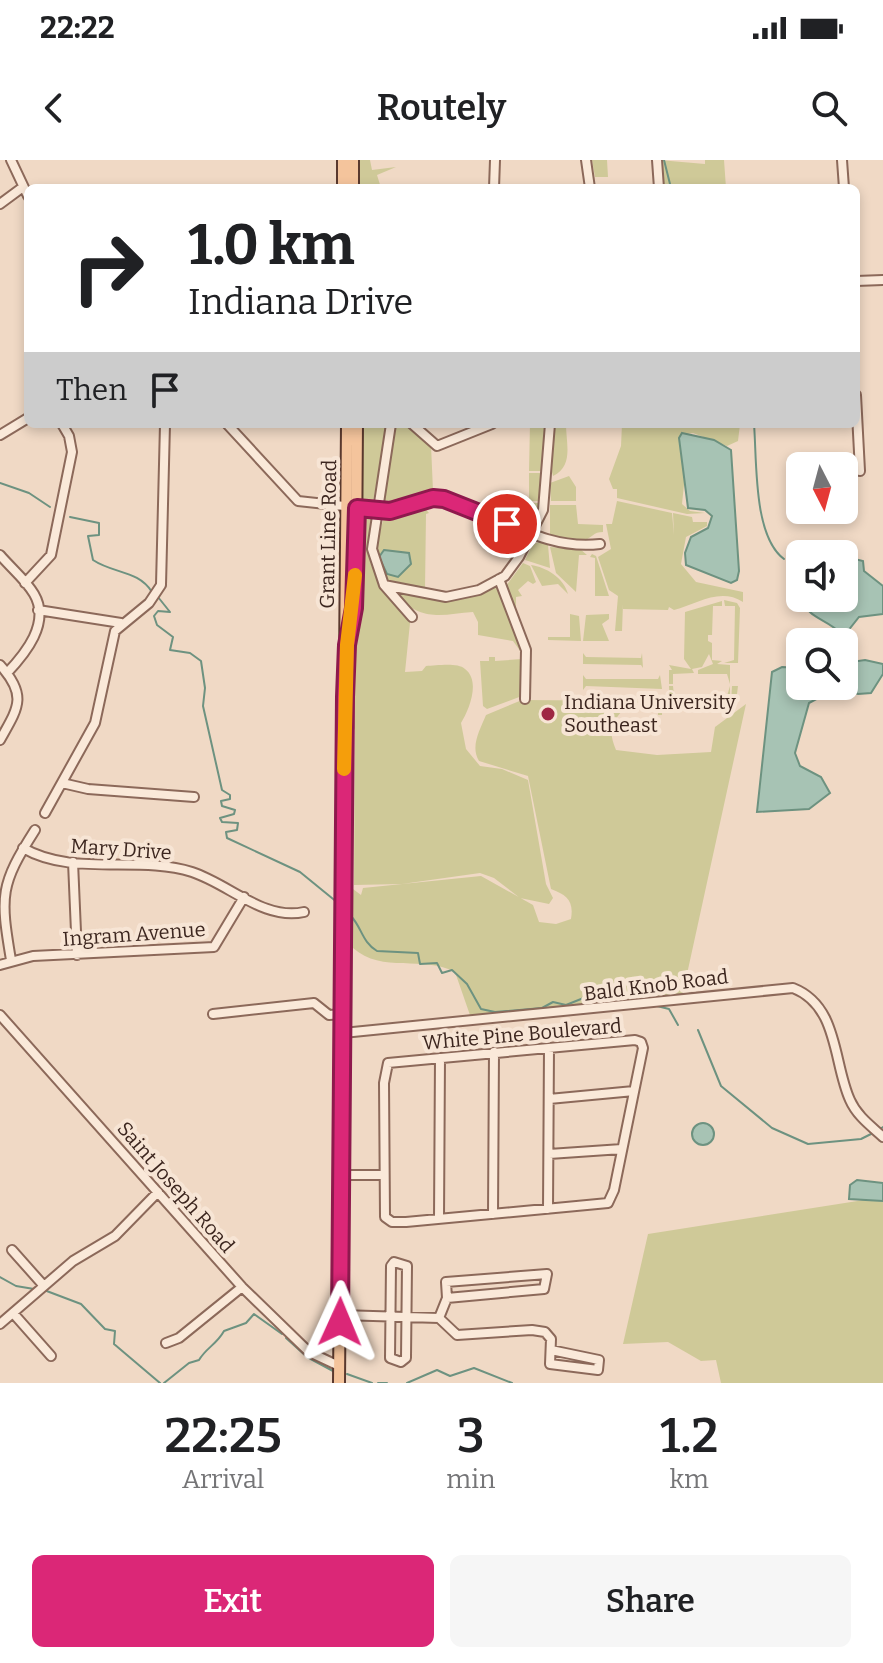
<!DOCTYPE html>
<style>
:root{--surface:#fff;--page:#f6f6f6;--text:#202124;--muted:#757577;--accent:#db2777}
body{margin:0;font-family:Bitter,serif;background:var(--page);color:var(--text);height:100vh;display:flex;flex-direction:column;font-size:30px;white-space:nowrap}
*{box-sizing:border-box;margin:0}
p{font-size:26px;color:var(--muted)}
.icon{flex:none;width:44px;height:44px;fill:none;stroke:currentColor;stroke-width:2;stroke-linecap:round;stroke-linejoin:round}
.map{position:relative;height:1223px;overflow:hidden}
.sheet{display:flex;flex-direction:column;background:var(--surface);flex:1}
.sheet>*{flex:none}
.hud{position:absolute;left:24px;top:24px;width:836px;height:244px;border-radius:12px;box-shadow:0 4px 12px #0003;background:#fff;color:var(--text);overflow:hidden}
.needle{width:52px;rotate:174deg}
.tools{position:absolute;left:786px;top:292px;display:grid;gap:16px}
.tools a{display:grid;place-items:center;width:72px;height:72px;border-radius:12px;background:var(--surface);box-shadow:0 4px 12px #0003;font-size:40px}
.pin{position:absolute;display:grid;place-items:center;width:68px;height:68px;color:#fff;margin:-34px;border:4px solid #fff;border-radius:50%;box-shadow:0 2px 8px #0007}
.me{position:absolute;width:88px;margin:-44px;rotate:1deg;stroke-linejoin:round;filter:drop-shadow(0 0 6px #0008)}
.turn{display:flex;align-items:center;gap:28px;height:168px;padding:0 32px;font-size:36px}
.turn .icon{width:104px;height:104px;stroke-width:2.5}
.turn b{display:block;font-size:56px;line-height:68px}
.then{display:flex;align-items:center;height:76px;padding:0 32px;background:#0003;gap:16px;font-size:30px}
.eta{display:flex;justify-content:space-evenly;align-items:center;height:136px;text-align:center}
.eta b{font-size:48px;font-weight:600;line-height:56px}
.action{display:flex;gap:16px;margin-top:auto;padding:16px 32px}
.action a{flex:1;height:92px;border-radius:12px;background:var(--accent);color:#fff;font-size:32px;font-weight:600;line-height:92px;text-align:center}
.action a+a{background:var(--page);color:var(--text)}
.status{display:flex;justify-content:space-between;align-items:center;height:56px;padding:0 40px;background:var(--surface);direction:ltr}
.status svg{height:22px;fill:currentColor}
header{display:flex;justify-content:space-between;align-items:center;height:104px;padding:0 32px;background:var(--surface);font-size:36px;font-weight:600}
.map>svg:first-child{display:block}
.green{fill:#cfc998}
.water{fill:#a7c3b4;stroke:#6d9280;stroke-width:2}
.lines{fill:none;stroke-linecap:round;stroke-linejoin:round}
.stream{stroke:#6d9280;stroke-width:2}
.minor-casing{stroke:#8c695a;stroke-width:12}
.major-casing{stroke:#5a392e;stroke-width:14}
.minor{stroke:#fae9d9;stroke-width:8}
.major{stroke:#f4c49c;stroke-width:10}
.route-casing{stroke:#8e194d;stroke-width:20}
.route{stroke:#db2777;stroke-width:14}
.slow{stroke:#f59e0b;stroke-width:14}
.poi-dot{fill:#9e2844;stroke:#f7e5d5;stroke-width:3}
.labels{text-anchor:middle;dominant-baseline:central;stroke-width:8;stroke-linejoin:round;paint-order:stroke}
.street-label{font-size:20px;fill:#3c261f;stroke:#f7e5d5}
.poi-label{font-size:20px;fill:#3c261f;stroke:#f7e5d5;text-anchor:start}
</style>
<div class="status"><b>22:22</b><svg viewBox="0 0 49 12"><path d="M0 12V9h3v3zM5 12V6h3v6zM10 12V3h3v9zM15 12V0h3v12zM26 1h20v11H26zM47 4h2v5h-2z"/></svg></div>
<header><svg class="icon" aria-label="back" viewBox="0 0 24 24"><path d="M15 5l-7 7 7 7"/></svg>Routely<svg class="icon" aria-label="search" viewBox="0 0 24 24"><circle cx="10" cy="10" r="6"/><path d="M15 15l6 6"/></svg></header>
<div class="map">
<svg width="883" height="1223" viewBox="0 0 883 1223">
<rect width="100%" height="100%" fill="#f0d9c5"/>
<path class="green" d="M358 0H370L372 10 396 7 377 15 381 28H358Z
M592 0H607L608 17H595Z
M659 0 705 4V0H724L726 28H661Z
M361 264H388L372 346 364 345 361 340Z
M395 264H408L431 285 433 331 430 335 395 348 386 347 383 338Z
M530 264H546L542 311H529Z
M554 264H566C566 283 574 306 553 316L550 304Z
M622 264H740L738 281 727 286 693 273 680 275 685 315 682 344 690 351 705 353 687 354 617 338V329H613L609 319 621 286Z
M529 313H542L540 341H529Z
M569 316 576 327V341H551L550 323Z
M617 341 672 353 674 375 673 353 692 357 693 362H707V366L686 377 681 404 696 422 743 432V442C720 427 697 444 674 450L669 447 668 450 623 449V444L622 471H615L618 436 609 430 598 397 611 389 606 364H612Z
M529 343H539L534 359 525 364 511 362 513 358H529Z
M422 345 429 353 426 354 425 429 429 431 387 421 375 391 384 357Z
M550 345H576L578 364 603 365V372C593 372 593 377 585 380 574 385 560 379 550 376Z
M367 355 373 358C375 371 367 384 369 396 374 425 399 439 410 463L405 512 422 511 426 506C436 506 457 502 465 509 481 521 469 550 461 563L466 589 480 606 502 609 528 620 546 724 553 738 549 744 520 738 494 718 480 713 402 724 354 725 355 570 351 563 352 502 361 427V361Z
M540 382 548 385 550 408 525 400 533 384Z
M550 387 580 389 587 395H579L576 432 556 413Z
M592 394 596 396 609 436H595V398L590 397Z
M523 403 530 406 536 422 533 424 528 421 518 430 522 436 516 437V451L506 426Z
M531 405C546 407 564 418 568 434L558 424 542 426Z
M494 426 499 428 521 492 513 481 478 475V462L473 452C444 454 424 463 396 436L400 431C435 441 461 446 494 426Z
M724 440 737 443 740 448 738 503H724L734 500 735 446H725Z
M722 441V446H713L712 475H708V481L712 483V500L722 501 717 504 730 505V524L727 514H698V510L713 504 709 494 702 507 692 509 694 513 673 514V524H669V510H672L669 505 691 509 684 499 685 452Z
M570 454 579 456 581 481 548 480V477H570Z
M609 454V459L602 464 609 481H583L586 455Z
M583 493 586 497 641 498 642 493 643 508 641 505 583 504Z
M489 497H495V501L522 499V536L487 549 483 546 480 501H489Z
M583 515 586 519H658L660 515 662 529 586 526 583 530Z
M669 526H673L674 536H727L730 526V543L726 544H731L732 526H738L736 542 728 549 724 548V543H670Z
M659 537 662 538V555H658V543H629C614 560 606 567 616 590L657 595 711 592 715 567 746 544 682 837 471 858 455 812C424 795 382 814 353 788V729L361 735 363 728 481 716 533 745 539 762 556 764 571 759C574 741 567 735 551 729L528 616 479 601C470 586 480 570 486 555L522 540 658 541Z
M883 1037V1223H721L716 1200 701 1201 668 1182 623 1184 648 1074Z"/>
<path class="water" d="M682 273 714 280 731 290 739 411 737 420 731 423 686 405 685 393 691 377 708 368 712 356 705 350 688 348 679 278Z
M810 388 863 401 864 411 883 426V454L859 457 847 472 840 473C828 459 805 458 803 438H844V394H804Z
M384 390 409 393 411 404 398 417 387 414 379 397Z
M865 500 883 504V514L871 533 858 534 837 526H844V503Z
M782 507 800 508V526H824L822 536 809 543 795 593 800 606 821 617 830 633 809 649 757 652 772 512Z
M692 974a11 11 0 1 1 22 0a11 11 0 1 1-22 0Z
M857 1020 883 1023V1041L849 1039 850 1025Z"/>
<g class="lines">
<path class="stream" d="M664 0 671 28
M754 264C757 301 753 376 784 399
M0 323 29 333 50 347
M70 357 99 363V375L88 376 93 400C114 414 138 410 152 432
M158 437 170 452 158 451 154 456 157 465 173 477 170 490 190 493 201 501 205 528 203 546 222 630 230 635V639L221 641 222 646 235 650 234 654 220 658 222 662 238 663 237 670 226 672 227 678 300 712 338 743
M351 756C362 768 362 782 377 791L418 793 420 804 437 803 442 813 452 810 467 824 481 849 495 852 542 848 553 842 566 845 596 833 630 838 647 831 652 838
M657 846 669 849 678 865
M698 870 721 926 772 968 808 984 861 979 875 972
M880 969 883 967
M0 1117 16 1126 34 1129
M44 1130 81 1144 105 1169 115 1171 114 1184 160 1223
M286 1178 307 1197 333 1211
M347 1214 372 1223
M164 1223 189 1203 199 1200C206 1188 217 1184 224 1171L246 1163 254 1154 282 1174
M378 1223H387
M407 1223 437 1210 450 1216 474 1208 512 1223"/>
<g class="minor-casing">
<path id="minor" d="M11 0 28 36
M586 0 590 28
M657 0 659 28
M842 0 844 28
M494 28 495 0
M0 44 23 27
M856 121 883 120
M856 235 860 311
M227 264 298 341 390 351 433 338 444 339C499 353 541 391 600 384
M391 264 372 389 384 425 446 437 479 430 505 416 519 397 543 350 550 264
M412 264 437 286 492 264
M0 275 28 258
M0 395C11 408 26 420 34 434 51 463 25 494 7 513
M499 419 526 490 525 539
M25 423 51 395 72 292 69 276 62 264
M384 425 412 457
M38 450 121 463
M0 505C28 536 18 548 0 580
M62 623 88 629 194 637
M45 653 95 563 115 471 149 443 161 425 165 264
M23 688C73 717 138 695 192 712 229 724 264 761 304 752
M73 702 77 795
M11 800C0 735 0 725 35 670
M0 805 33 796 214 787 244 737
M213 854 314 843 329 855 343 854
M0 855 242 1127 309 1192 339 1206
M343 873 793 828C839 846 833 903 850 940 857 956 871 966 883 977
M635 880 641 882 643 888 614 1030 608 1043 406 1062H392L385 1057 384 923 388 903Z
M549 939 634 931
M549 994 622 989
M342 1015H383
M548 1049 549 888
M493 1054 494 892
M439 1058 440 898
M12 1090 44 1126
M394 1102 407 1106 406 1198 401 1202 390 1198 391 1106Z
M13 1153 51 1196
M340 1155 439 1158 457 1175 532 1170 545 1172 551 1179 550 1204 598 1210 599 1200 551 1190
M439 1158 447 1138 446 1122 547 1114 544 1129 447 1138
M0 1164 73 1101 115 1076 158 1032
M166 1183 179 1178 242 1127"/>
</g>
<g class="major-casing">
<path id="major" d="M343 0V28
M353 0V28
M350 467 356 399 357 264
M339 1223 347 264"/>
</g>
<use href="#minor" class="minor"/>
<use href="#major" class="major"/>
</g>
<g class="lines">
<g class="route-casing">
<path id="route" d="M340 1162 345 537 347 485 354 448 357 348 390 351 433 338 444 339 507 364"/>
</g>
<use href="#route" class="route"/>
<path class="slow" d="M344 609 347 485 355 415"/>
</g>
<circle class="poi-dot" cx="548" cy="554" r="8"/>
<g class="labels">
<g class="street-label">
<text transform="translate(328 374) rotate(-89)">Grant Line Road</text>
<text transform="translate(121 689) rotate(4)">Mary Drive</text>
<text transform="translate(134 774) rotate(-4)">Ingram Avenue</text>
<text transform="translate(656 825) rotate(-7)">Bald Knob Road</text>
<text transform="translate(522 874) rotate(-5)">White Pine Boulevard</text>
<text transform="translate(176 1027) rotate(49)">Saint Joseph Road</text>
</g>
<g class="poi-label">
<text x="564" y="542">Indiana University<tspan x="564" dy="23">Southeast</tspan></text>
</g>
</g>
</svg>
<div class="tools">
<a><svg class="needle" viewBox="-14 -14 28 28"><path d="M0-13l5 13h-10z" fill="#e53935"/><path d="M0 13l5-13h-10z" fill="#757577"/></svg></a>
<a><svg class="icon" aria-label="sound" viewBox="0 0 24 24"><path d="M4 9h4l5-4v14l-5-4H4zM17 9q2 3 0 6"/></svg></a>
<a><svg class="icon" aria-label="search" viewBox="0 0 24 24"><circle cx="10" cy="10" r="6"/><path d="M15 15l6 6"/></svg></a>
</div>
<div class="pin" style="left:507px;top:364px;background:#d93025"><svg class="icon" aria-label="arrive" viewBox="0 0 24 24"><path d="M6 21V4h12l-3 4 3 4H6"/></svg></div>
<svg class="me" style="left:340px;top:1162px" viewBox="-20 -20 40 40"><path d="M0-17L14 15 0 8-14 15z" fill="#db2777" stroke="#fff" stroke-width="4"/></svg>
<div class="hud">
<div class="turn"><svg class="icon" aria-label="right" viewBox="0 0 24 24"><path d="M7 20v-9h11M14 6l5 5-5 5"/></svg><div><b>1.0 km</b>Indiana Drive</div></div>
<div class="then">Then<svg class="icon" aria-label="arrive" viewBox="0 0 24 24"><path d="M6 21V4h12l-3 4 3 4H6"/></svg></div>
</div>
</div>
<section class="sheet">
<div class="eta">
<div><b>22:25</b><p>Arrival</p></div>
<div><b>3</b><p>min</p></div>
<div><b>1.2</b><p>km</p></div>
</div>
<div class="action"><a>Exit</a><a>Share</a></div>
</section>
